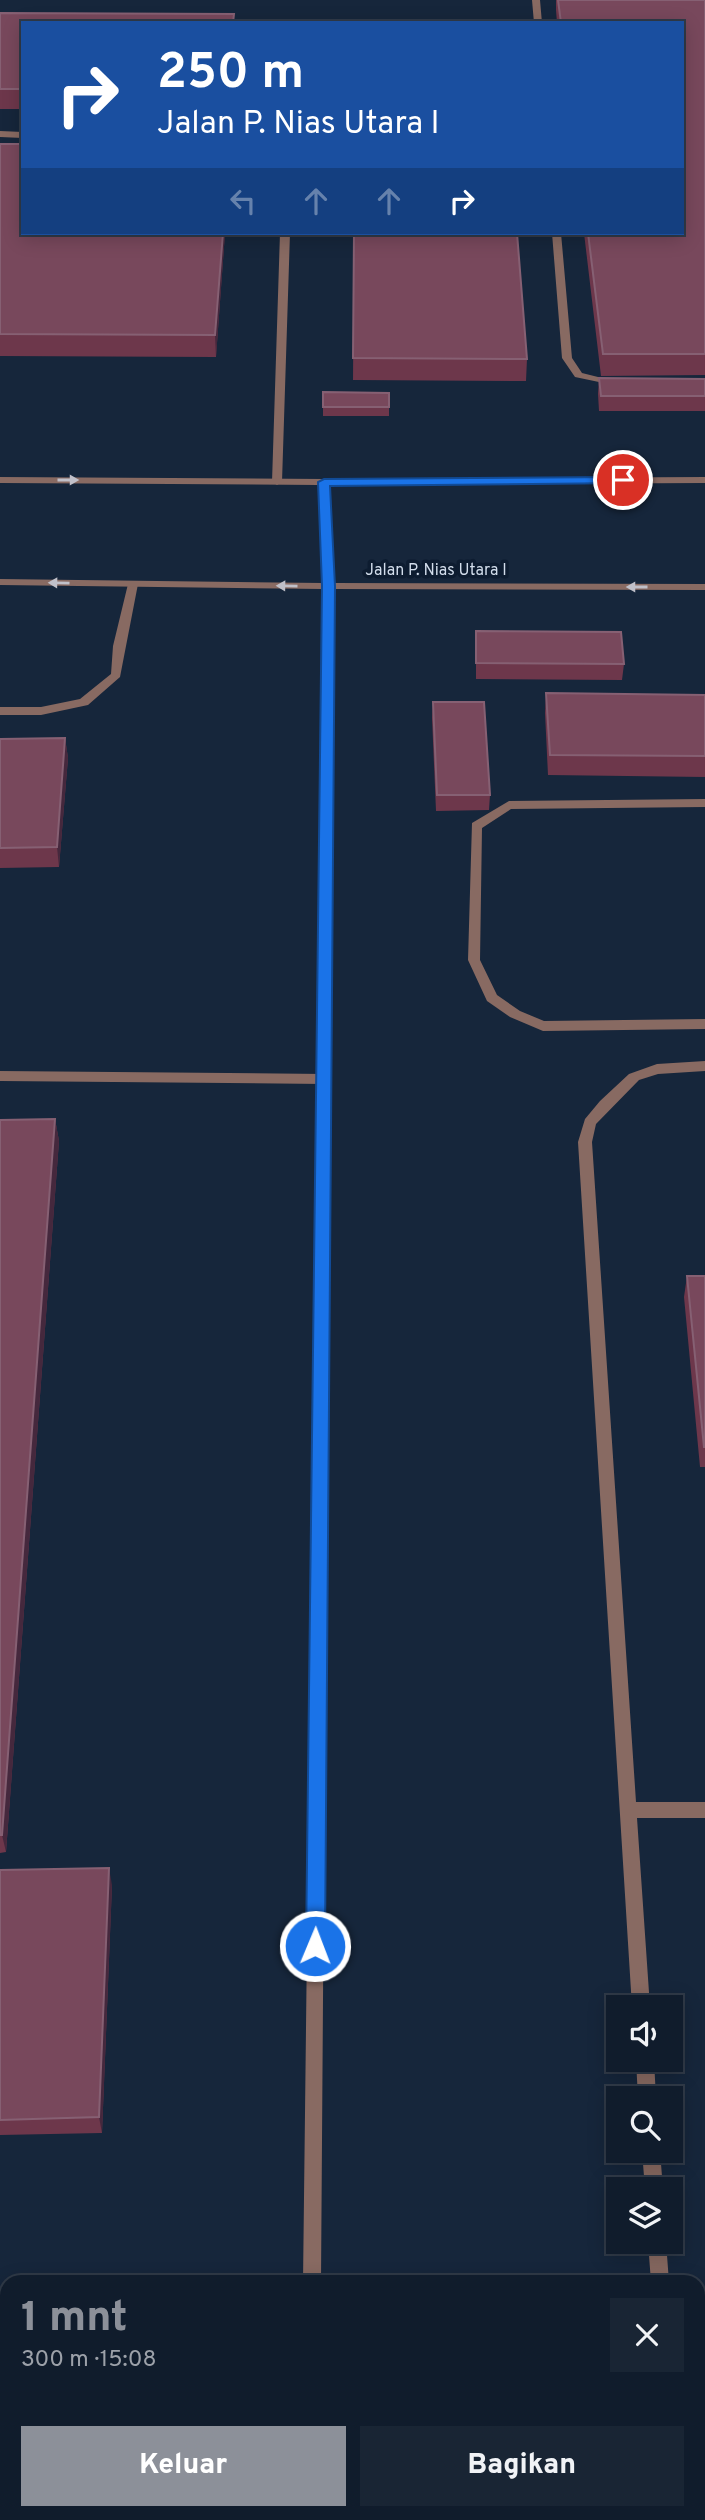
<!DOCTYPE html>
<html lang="id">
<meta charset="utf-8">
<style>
:root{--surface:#101c2c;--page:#192534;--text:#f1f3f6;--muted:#9ca1a9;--line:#303a48;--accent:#8c9099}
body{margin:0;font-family:Overpass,sans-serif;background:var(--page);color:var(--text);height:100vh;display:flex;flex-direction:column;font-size:26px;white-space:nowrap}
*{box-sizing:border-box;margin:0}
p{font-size:23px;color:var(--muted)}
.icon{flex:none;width:38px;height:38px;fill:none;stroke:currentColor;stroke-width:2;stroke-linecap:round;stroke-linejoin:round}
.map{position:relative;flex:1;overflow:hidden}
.side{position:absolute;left:0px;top:2275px;width:705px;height:245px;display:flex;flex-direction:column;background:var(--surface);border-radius:21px 21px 0 0;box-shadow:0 4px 18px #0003,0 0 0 2px var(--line)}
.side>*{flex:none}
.banner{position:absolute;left:21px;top:21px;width:663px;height:214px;border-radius:0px;box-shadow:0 4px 18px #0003,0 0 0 2px var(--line);background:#1a4fa0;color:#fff;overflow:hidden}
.buttons{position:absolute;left:606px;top:1995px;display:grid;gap:14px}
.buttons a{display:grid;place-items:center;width:77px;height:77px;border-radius:0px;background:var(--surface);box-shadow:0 4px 18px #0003,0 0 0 2px var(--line);font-size:35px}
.pin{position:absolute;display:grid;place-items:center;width:60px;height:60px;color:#fff;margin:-30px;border:4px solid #fff;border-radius:50%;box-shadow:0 2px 7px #0007}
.me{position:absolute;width:77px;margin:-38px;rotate:1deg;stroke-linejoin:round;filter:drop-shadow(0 0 5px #0008)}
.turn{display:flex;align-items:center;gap:24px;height:147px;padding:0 21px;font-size:32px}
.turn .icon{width:91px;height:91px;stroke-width:2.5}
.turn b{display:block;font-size:49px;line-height:60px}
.lanes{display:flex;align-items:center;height:66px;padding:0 21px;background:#0003;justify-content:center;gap:35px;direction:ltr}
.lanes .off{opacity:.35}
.round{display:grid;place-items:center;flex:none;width:74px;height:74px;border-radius:0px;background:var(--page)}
.summary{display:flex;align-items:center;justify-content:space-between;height:119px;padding:0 21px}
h1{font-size:42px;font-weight:800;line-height:52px;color:var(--accent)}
.action{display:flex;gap:14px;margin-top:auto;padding:14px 21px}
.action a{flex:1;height:80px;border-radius:0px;background:var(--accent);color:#fff;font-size:28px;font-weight:800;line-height:80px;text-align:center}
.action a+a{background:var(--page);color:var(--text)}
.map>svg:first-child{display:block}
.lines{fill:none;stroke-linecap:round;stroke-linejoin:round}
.service{fill:#886a62;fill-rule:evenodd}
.minor{fill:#886a62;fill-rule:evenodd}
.wall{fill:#6d374b}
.shaded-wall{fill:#45283d}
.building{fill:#78485c;stroke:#866073;stroke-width:2}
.oneway{fill:#c0c0c9}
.route{fill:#1a73e8;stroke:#114b97;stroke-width:2}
.labels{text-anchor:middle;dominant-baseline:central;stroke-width:7;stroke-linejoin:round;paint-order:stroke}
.far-street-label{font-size:16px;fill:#d2ddeb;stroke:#0d1c30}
</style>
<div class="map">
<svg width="705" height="2520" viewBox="0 0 705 2520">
<rect width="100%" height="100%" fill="#16263b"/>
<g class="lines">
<path class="service" d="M532 0H540L542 23H534Z
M0 131 23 132V138L0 137Z
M280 233H290L282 482 277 485 272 482Z
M552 233H561L572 358 582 373 618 382V386L575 377 562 358Z
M133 581 138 584 120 677 88 705 41 715H0V707H41L80 699 111 674 113 646 128 584Z
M705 799V807L511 809 482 828 480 960 497 995 520 1011 544 1021 705 1019V1029L543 1031 510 1017 487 1001 468 960 472 823 509 801Z
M705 1061V1071L658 1074 639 1080 596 1124 592 1142 636 1802H705V1818H637L650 2007H632L578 1142 585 1119 600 1101 629 1074 657 1064Z
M0 1071 325 1074 332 1079 325 1084 0 1081Z
M636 2060H654L656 2098H638Z
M642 2151H660L663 2189H645Z
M648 2242H666L669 2282H651Z
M698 2349 705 2352V2372L698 2369Z"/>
<path class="minor" d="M0 477 324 479 705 477V483L329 485 333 583 705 584V590L333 589 321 2282H303L323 589 0 585V579L322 583 319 485 0 483Z
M299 2513H319V2520H299Z"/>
</g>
<path class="wall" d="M556 0H705V375L601 376 584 233H682V23H557L556 10Z
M0 13 234 14V23H23V109H0Z
M0 144 23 233H225L216 357 0 356Z
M354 233 527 359 526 381 353 380Z
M599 378 705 379V411H599L598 394Z
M323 392 389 393V416H323Z
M476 631 624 664 622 680 476 679Z
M546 693 705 695V777L548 775 545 713Z
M433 702 490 795 489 810 436 811 432 718Z
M65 738 68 758 59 867 0 868V739Z
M55 1119 59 1141 6 1852 0 1853V1120Z
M687 1276H705V1467H700L684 1297Z
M0 1870 112 1885 102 2133 0 2135Z"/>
<path class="shaded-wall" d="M223 233H225L216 357 215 335Z
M65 738 68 758 59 867 57 847Z
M55 1119 59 1141 6 1852 2 1835Z
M109 1868 112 1885 102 2133 99 2117Z
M128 2513H132V2520H128Z"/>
<path class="building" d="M558 0H705V354H603L588 233H682V23H561Z
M0 13 234 14 233 23H23V89H0Z
M356 22H501V23H356Z
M0 144H23V233H223L215 335 0 334Z
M354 233H517L527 359 353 358Z
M599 378 705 379V396H601Z
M323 392 389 393V407H323Z
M476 631 621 632 624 664 476 663Z
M546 693 705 695V756L550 755Z
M433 702H484L490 795H437Z
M65 738 57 847 0 848V739Z
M55 1119 2 1835H0V1120Z
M687 1276H705V1447H704Z
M109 1868 99 2117 0 2120V1870Z
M0 2433H7V2513H128V2520H0Z"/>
<defs><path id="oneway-solid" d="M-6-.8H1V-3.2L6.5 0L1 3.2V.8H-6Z" transform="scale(1.75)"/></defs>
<g class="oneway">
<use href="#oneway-solid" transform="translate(68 480)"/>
<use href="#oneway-solid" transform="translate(59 583) rotate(-179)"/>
<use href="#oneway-solid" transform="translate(287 586) rotate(-179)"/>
<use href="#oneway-solid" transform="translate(637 587) rotate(-180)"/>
</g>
<path class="route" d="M623 477 627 478V483L330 486 335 586 325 1946 322 1953 315 1956 308 1953 306 1946 322 586 318 482 324 479Z"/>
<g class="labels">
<g class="far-street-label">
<text x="436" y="571">Jalan P. Nias Utara I</text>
</g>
</g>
</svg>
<div class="buttons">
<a><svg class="icon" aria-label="sound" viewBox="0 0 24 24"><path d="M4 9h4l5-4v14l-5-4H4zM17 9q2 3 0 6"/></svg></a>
<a><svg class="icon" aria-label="search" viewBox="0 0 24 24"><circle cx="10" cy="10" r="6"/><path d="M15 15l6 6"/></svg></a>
<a><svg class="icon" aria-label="layers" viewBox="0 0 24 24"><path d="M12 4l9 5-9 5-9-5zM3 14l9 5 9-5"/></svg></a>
</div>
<div class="pin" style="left:623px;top:480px;background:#d93025"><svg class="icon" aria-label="arrive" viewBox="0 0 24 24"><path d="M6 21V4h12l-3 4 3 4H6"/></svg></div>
<svg class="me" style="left:315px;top:1946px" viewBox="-20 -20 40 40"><circle r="17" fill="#1a73e8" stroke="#fff" stroke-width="3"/><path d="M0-11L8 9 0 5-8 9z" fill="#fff"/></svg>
<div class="banner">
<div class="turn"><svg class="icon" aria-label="right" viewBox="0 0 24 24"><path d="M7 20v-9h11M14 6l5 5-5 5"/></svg><div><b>250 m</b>Jalan P. Nias Utara I</div></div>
<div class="lanes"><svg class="icon off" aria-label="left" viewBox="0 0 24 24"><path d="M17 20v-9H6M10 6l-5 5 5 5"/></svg><svg class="icon off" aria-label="ahead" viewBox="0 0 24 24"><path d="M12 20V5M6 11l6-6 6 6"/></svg><svg class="icon off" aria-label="ahead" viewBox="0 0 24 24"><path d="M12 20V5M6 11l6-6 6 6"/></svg><svg class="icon" aria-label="right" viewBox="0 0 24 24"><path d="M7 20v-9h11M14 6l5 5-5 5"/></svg></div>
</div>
<section class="side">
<div class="summary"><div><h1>1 mnt</h1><p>300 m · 15:08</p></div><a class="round"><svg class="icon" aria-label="close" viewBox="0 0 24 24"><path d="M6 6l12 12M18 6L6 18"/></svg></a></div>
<div class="action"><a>Keluar</a><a>Bagikan</a></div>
</section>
</div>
